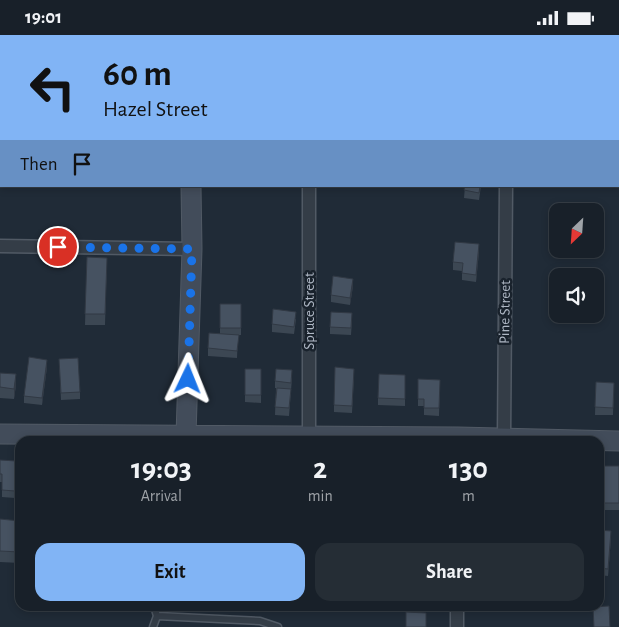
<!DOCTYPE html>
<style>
:root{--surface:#182029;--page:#252d35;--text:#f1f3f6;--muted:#9fa3a8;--line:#363e46;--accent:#81b4f5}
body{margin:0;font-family:"Alegreya Sans",sans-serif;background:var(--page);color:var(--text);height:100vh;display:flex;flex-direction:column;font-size:19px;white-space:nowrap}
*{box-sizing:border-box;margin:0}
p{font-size:16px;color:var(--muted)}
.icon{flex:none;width:28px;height:28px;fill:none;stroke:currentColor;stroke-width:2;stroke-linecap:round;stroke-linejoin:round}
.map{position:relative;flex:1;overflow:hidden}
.panel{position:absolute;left:15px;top:401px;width:589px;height:175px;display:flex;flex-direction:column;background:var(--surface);border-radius:15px;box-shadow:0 2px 8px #0003,0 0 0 1px var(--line)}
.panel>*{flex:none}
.guide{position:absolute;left:0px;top:0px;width:620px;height:152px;box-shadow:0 2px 8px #0003,0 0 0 1px var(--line);background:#81b4f5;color:#111;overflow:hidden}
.needle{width:32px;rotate:205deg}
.controls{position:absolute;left:549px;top:168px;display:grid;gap:10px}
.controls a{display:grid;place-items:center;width:55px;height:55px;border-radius:10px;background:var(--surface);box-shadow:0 2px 8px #0003,0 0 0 1px var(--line);font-size:25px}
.pin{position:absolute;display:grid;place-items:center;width:42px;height:42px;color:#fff;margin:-21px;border:2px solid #fff;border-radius:50%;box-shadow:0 1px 5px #0007}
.me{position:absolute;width:55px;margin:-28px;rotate:2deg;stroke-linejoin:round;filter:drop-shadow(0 0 4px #0008)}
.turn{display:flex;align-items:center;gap:18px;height:105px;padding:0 20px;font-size:22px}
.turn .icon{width:65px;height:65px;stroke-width:2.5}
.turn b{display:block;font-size:35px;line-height:42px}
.then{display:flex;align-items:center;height:48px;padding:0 20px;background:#0003;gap:10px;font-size:19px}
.eta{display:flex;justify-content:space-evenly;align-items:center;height:85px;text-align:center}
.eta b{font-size:30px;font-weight:700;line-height:35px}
.primary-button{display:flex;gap:10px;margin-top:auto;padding:10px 20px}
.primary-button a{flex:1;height:58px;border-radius:15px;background:var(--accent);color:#111;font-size:20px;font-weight:700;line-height:58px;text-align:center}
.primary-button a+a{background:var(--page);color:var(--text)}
.status{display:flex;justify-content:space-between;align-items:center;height:35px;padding:0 25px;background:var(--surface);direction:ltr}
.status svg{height:14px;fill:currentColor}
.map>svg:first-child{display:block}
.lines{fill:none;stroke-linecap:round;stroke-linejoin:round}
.lane-casing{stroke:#515a65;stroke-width:9}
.street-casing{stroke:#515a65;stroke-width:15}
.secondary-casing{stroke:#515a65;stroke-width:21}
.lane{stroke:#343d47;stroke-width:6}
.street{stroke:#343d47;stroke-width:12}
.secondary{stroke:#424c5a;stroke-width:19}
.wall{fill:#3c4753}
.shaded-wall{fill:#313944}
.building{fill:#465261;stroke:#313944}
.route{stroke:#1a73e8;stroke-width:9;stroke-dasharray:0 16.2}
.labels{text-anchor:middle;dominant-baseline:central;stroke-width:5;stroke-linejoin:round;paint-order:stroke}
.street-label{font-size:15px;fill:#aeb7c4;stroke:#19222c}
</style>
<div class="status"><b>19:01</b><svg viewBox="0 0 49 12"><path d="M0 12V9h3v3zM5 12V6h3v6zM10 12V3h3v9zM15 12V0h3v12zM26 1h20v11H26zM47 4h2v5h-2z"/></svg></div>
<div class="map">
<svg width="619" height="592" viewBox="0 0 619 592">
<rect width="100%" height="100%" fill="#202b37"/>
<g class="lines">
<g class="lane-casing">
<path id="lane" d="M154 571 157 581
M153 592 157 581 260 586 278 592"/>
</g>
<g class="street-casing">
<path id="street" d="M310 1V0
M508 1V0
M0 211 192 214
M309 402V151
M504 403 506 151
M457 592V571"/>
</g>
<g class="secondary-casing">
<path id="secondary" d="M188 0V1
M0 399 458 402 619 406
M186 400 192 214 191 151"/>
</g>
<use href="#lane" class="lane"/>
<use href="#street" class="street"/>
<use href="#secondary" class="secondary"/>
</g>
<path class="wall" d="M465 151H481L479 165 464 163Z
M479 217 476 247 462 245V236L453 235V227Z
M87 222 107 223 105 290H85Z
M353 251 350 270 331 267V260Z
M220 269H241V300H238L237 323 208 321V313L220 299Z
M296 284 294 299 272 297V289Z
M352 285 351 300 330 299V292Z
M59 324 80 357V364L61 365Z
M47 332 42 370 24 368V361Z
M245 334H261V368L245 367Z
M0 338 16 350 14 364 0 363Z
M405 340V371L378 370V363Z
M354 341 352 378 334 377V370Z
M292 343 289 381 275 380 276 353H275V346Z
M418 344 440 345 439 381 424 380V371H418Z
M596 347 614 348 613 380H595Z
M0 425 17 433 15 463 2 462V447H0Z
M601 431H619V475H601Z
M0 484 20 486V528L0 527Z
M599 495 611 503 608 541 599 540Z
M404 571H424L422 577H404Z"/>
<path class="shaded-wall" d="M479 209V217L476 247V240Z
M353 244V251L350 270V263Z
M47 325V332L42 370V363Z
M16 339V350L14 364V354Z
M611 496V503L608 541V534Z"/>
<path class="building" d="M138 0H170V1H137Z
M454 0H487V1H454Z
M536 0H559V1H536Z
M465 151H480L479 158 464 155Z
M455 207 479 209 476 240 462 238 463 228 453 227Z
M87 222 107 223 105 279H85Z
M333 241 353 244 350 263 331 260Z
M220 269H241V293H220Z
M273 274 296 277 294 292 272 289Z
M331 277 352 278 351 293 330 292Z
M209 298 239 300 237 316 208 313Z
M29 322 47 325 42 363 24 361Z
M78 323 80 357 61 358 59 324Z
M335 332 354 334 352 371 334 370Z
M245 334H261V360H245Z
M276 334 292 335 291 348 275 346Z
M0 338 16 339 14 354 0 352Z
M379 339 405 340V364L378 363Z
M418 344 440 345 439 373H424V364H418Z
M596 347 614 348 613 373 595 372Z
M277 353 291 354 289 373 275 372Z
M0 425 17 426 15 456 2 455V439H0Z
M601 431H619V468H601Z
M0 484 20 486V517L0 516Z
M599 495 611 496 608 534 599 533Z
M413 571H422V573Z
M609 571 610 592H594L593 572Z
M406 577 426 578V592H406Z"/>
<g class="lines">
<path class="route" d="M58 212 192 214 188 344"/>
</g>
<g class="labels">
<g class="street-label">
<text transform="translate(309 276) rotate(-90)">Spruce Street</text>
<text transform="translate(505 277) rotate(-89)">Pine Street</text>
</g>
</g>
</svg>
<div class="controls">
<a><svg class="needle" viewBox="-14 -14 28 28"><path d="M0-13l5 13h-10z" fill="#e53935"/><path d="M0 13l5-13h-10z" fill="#9fa3a8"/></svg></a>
<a><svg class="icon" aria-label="sound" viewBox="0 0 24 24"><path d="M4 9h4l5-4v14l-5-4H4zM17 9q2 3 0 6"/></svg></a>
</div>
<div class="pin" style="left:58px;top:212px;background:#d93025"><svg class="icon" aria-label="arrive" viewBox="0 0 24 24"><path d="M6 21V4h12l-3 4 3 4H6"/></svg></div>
<svg class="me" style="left:188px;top:344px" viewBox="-20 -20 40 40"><path d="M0-17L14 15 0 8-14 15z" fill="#1a73e8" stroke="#fff" stroke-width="4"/></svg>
<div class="guide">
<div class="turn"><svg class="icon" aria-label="left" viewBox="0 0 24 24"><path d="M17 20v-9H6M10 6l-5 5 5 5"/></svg><div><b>60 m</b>Hazel Street</div></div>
<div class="then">Then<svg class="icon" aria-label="arrive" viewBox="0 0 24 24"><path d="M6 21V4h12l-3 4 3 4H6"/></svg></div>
</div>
<section class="panel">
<div class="eta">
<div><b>19:03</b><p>Arrival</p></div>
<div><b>2</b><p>min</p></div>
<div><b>130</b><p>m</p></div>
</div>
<div class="primary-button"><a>Exit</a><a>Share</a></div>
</section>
</div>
